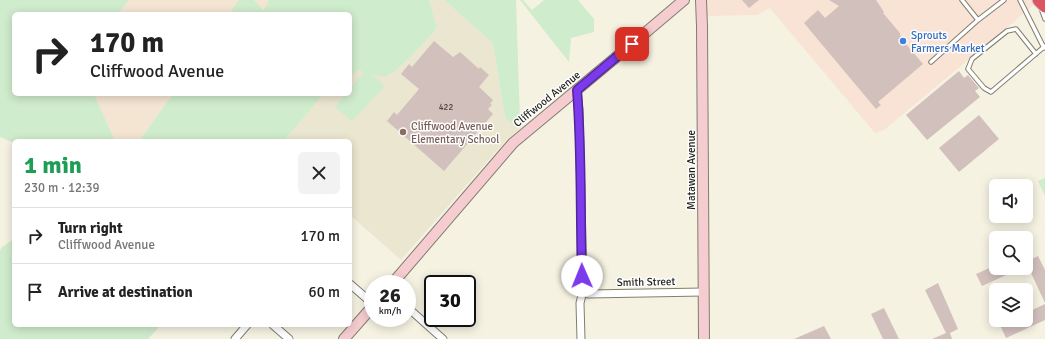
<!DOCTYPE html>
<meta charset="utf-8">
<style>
:root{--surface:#fff;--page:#f2f2f2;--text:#222;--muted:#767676;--line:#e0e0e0}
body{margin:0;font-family:Signika,sans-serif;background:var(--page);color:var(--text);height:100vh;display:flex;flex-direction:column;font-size:15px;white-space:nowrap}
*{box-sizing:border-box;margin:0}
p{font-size:13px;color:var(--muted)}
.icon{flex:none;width:22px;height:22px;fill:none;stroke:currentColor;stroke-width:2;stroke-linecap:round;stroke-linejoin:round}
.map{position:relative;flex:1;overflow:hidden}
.sheet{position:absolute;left:12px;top:139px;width:340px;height:188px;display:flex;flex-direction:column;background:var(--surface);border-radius:6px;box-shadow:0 2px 10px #0003}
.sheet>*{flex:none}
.top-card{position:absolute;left:12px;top:12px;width:340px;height:84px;border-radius:6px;box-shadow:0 2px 10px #0003;background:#fff;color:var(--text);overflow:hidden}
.controls{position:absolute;left:989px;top:179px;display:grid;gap:8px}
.controls a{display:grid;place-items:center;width:44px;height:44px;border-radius:6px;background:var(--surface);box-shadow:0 2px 10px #0003;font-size:20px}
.speed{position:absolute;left:364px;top:275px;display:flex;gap:8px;font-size:20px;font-weight:700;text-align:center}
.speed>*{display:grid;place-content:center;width:52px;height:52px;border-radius:50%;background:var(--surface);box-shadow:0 2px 10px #0003;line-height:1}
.speed small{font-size:10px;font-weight:400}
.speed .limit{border:2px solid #111;border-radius:6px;background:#fff;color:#111}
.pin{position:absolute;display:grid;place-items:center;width:34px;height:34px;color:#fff;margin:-17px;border-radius:8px;box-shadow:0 2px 6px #0006}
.me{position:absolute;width:44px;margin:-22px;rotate:359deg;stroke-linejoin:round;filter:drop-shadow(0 0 3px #0008)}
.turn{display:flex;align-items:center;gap:14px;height:84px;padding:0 12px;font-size:18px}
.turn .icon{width:52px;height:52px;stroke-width:2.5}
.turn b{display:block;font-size:28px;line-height:34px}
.round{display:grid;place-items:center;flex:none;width:42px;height:42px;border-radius:6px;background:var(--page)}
.headline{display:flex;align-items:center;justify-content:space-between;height:68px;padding:0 12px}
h1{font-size:24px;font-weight:700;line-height:30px;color:#1e9e55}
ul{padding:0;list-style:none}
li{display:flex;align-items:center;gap:12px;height:56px;padding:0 12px;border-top:1px solid var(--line)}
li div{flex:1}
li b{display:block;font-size:15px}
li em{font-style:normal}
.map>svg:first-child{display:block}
.commercial{fill:#f8e3d5}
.industrial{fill:#f4e5d2}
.built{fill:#ebe6cf}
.green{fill:#cfeccc}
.building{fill:#d2c0bd}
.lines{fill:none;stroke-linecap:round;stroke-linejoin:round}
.lane-casing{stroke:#817e70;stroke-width:5.5}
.street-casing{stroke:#817e70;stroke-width:9}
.secondary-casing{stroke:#817e70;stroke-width:12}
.highway-casing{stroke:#d7d7d6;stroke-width:15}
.lane{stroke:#fff;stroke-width:3.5}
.street{stroke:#fff;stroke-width:7}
.secondary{stroke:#f5ccd0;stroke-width:10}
.highway{stroke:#dd5463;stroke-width:13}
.route-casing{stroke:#51269a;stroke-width:10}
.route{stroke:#7c3aed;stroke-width:7}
.shop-dot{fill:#3f7fe0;stroke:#fefefe;stroke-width:1.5}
.education-dot{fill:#8d6e63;stroke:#fefefe;stroke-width:1.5}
.labels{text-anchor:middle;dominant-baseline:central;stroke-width:3;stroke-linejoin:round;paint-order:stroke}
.number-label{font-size:9px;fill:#4c4742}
.shop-label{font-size:11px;fill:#366cbe;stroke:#fefefe;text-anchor:start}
.street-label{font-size:11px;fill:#201f19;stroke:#fefefe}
.education-label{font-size:11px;fill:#785e54;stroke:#fefefe;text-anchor:start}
</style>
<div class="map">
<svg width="1045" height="339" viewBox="0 0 1045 339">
<rect width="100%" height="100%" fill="#f5f2e2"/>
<path class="commercial" d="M707 0H1032L1035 4 884 130 875 133 770 8 757 15 707 16Z"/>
<path class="industrial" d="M129 0H239L229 14H118Z
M254 0H269L265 10Z
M94 94H173L139 141H115Z"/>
<path class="built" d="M429 0H444L493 43 505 118 511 123 520 122 523 126 507 139 401 260 350 215V141H289L286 138 302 120 323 94H350V76L359 70 389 76 403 64 437 28Z"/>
<path class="green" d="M0 0H129L118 14H14V94H94L115 141H14V143L0 137Z
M239 0H254L264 10 269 0H429L437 28C429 37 396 74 387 76 383 78 377 75 372 74L385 86 352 121 335 107 345 94H350V89L364 72 359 70 350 76V14H229Z
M444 0H516L520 122 511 123 505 118 493 43Z
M520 0H523L532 10 544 0H578L594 19V32L571 38 569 62Z
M173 94H323L302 120 286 138 289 141H139Z
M1045 178V196L1038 181Z
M14 239V325H161L148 339H0V250L2 247Z"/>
<path class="building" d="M742 0H759L749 8Z
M829 0H876L884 12 883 13 900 33V35L906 43H905L923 64 878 102 881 105 876 109 804 23 818 10 825 18 839 6Z
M434 41 453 57 460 52 479 69 480 67 489 75 479 87 493 100 490 104 492 105 488 109 493 114 444 171 387 121 394 112 397 115 419 89 401 74 409 64 412 67Z
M959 71 964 78 968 75 979 88 975 91 980 97 927 140 906 115Z
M979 115 999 139 959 172 939 148Z
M1038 256 1045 270V303L1026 262Z
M996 265V268H1022L982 286 976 274Z
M938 283 958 329 950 333 952 339H932L946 333 925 290Z
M1045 304V320L1006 338 1000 325 1011 320H1026V313Z
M884 308 899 339H883L871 314Z
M824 326 831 339H794Z"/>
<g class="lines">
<g class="lane-casing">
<path id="lane" d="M962 0 978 20
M1020 0 1044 48
M1041 8 1045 19
M1036 54 1016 29 1007 31 972 59 968 69 984 88 991 92 1045 46
M931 62 978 20 1004 0"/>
</g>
<g class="street-casing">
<path id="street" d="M577 90 579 110 583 291 580 303 581 339
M350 284 373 304
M588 294 703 292
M407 307 443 339
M273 325 289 339
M235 339 247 325"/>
</g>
<g class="secondary-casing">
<path id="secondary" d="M701 0 702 26 704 339
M392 284 513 143 632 44 684 0
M344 339 373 306"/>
</g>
<g class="highway-casing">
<path id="highway" d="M1039 0 1045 6"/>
</g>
<use href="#lane" class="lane"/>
<use href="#street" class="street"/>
<use href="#secondary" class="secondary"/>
<use href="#highway" class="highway"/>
</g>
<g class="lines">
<g class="route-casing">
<path id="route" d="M582 276C580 214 582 152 577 90L632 44"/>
</g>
<use href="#route" class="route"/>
</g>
<circle class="shop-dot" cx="903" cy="41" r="4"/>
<circle class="education-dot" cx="403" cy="132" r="4"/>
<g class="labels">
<g class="number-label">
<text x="446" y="107">422</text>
</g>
<g class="shop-label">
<text x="911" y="35">Sprouts<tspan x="911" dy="13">Farmers Market</tspan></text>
</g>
<g class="street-label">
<text transform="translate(547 99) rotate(-39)">Cliffwood Avenue</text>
<text transform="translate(691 170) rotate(-90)">Matawan Avenue</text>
<text transform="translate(646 282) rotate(-1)">Smith Street</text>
</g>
<g class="education-label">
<text x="411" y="126">Cliffwood Avenue<tspan x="411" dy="13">Elementary School</tspan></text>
</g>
</g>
</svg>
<div class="controls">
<a><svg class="icon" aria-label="sound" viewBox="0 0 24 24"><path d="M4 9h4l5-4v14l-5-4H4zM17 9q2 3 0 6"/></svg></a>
<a><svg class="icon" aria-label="search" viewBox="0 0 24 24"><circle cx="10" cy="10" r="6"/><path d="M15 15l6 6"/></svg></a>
<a><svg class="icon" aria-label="layers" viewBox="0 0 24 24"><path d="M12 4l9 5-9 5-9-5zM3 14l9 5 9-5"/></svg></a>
</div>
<div class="speed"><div>26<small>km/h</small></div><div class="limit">30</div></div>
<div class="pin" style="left:632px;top:44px;background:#d93025"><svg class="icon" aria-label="arrive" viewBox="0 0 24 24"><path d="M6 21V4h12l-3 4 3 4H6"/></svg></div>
<svg class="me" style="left:582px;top:276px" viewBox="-20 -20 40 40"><circle r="19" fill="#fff"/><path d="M0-13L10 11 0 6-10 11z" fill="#7c3aed"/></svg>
<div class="top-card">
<div class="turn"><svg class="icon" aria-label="right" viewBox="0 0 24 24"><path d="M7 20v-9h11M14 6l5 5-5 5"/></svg><div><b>170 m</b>Cliffwood Avenue</div></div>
</div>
<section class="sheet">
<div class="headline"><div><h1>1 min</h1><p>230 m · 12:39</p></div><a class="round"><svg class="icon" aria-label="close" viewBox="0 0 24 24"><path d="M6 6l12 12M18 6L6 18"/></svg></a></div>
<ul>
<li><svg class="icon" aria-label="right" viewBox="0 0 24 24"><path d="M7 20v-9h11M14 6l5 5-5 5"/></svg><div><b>Turn right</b><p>Cliffwood Avenue</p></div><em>170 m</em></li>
<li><svg class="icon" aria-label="arrive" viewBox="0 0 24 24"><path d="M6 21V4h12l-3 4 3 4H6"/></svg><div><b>Arrive at destination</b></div><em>60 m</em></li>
</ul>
</section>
</div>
